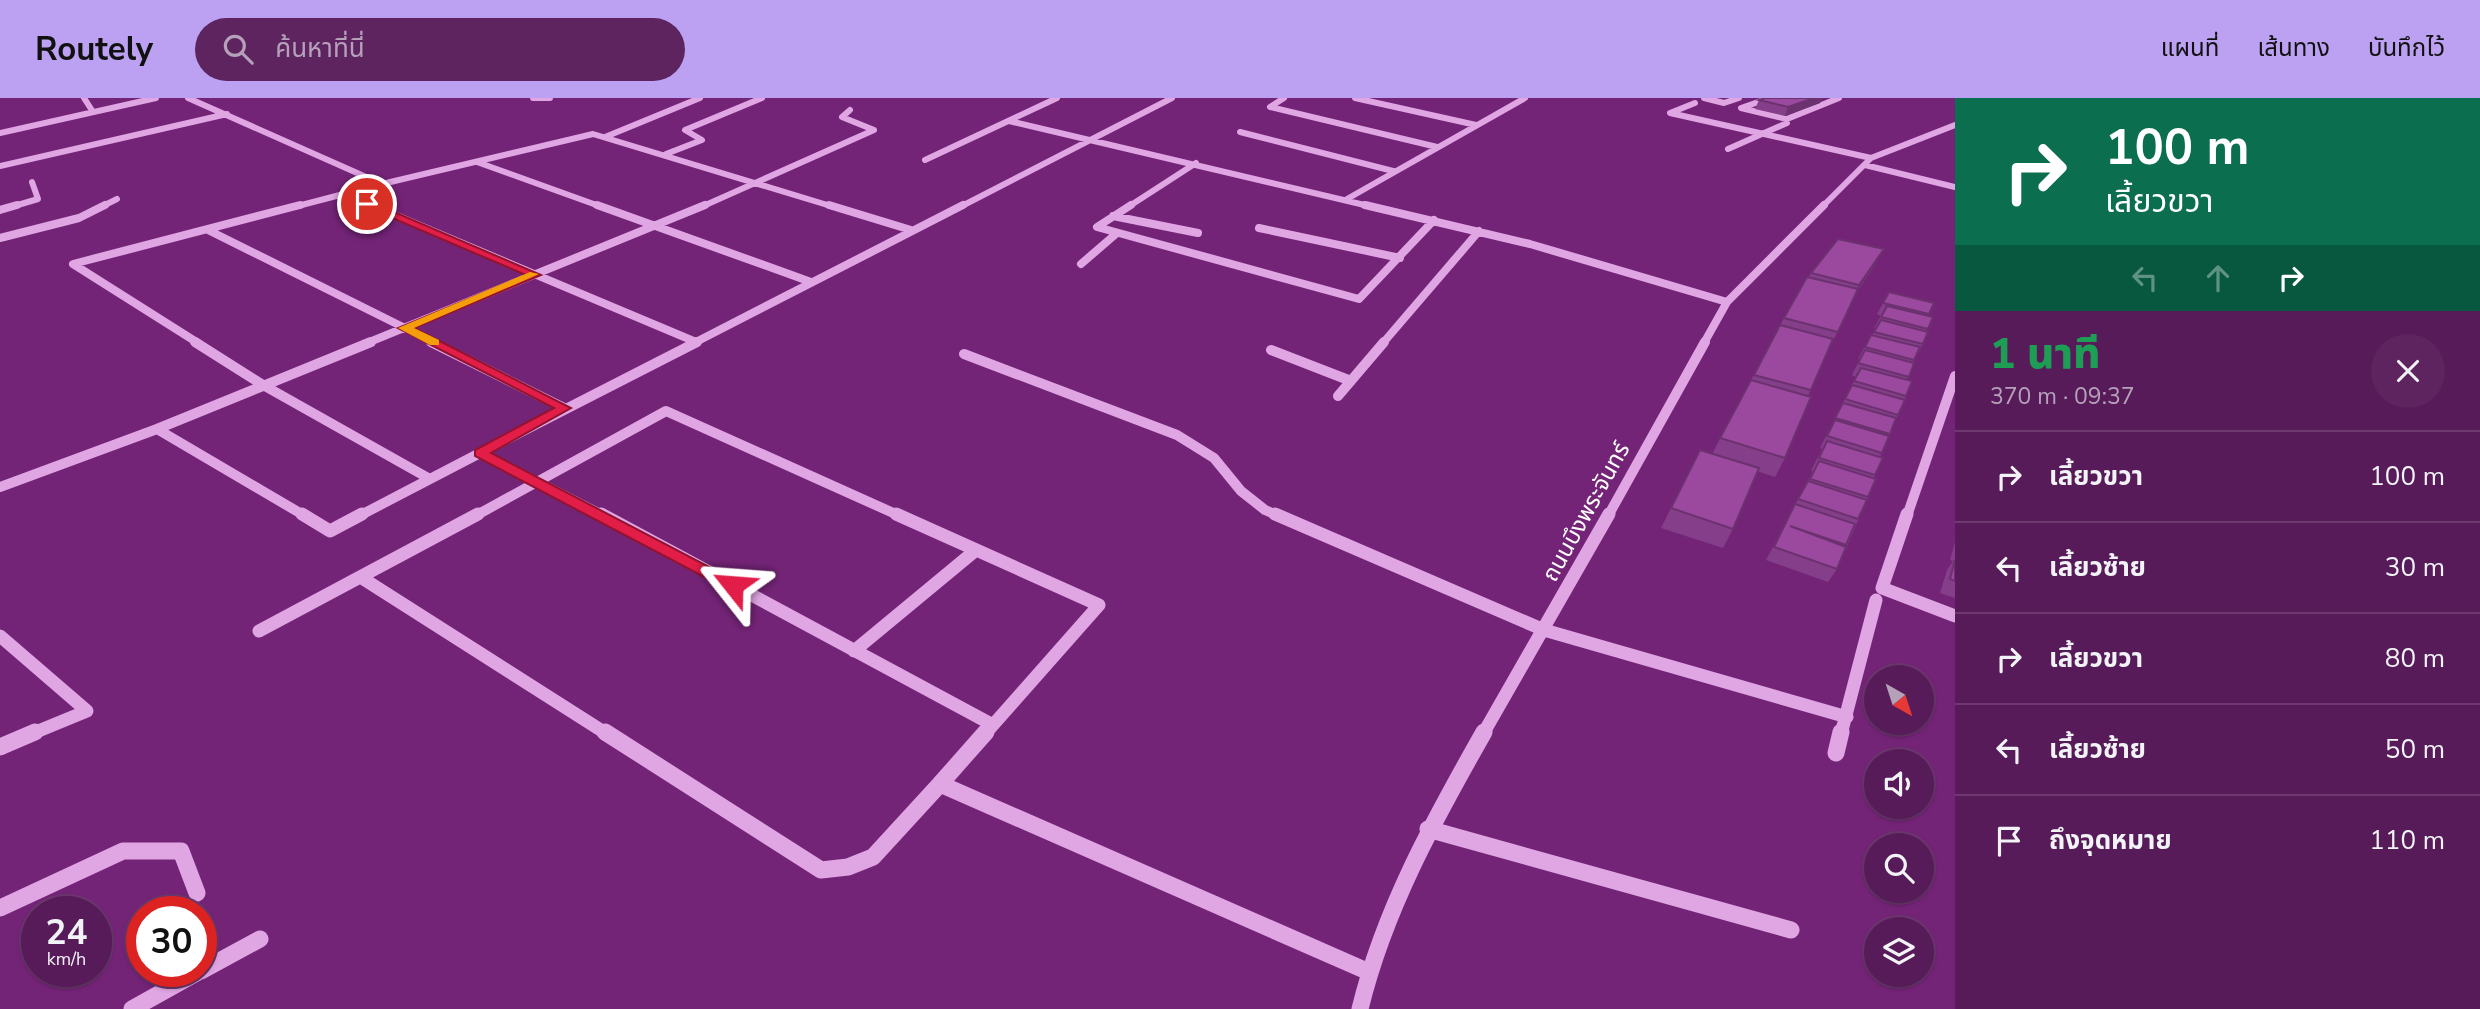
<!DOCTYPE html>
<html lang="th">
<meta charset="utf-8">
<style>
:root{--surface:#571b59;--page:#5d245f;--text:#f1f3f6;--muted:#b6a1ba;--line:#6d396f;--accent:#bca0f2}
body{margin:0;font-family:"Nunito Sans","Noto Sans Thai",sans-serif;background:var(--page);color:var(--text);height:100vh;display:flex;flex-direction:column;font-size:26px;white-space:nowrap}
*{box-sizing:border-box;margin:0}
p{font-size:23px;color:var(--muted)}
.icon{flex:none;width:38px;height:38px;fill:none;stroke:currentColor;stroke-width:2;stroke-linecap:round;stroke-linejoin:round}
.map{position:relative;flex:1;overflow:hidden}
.side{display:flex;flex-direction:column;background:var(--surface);width:525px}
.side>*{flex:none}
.guide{background:#0b6e4f;color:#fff;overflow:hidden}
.needle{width:46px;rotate:141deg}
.buttons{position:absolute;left:1864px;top:567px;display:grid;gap:14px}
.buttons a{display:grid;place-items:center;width:70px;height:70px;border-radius:50%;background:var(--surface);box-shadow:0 2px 5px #0004,0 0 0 2px var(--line);font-size:35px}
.speed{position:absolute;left:21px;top:798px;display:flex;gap:14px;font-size:35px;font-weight:700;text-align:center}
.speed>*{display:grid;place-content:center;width:91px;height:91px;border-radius:50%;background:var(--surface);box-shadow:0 2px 5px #0004,0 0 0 2px var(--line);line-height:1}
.speed small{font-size:18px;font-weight:400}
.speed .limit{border:10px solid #d22;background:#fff;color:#111}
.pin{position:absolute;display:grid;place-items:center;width:60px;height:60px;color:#fff;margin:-30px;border:4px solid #fff;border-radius:50%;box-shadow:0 2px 7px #0007}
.me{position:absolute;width:77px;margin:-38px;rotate:298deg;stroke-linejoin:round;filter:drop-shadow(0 0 5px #0008)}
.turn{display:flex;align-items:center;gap:24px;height:147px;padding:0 35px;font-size:32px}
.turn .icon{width:91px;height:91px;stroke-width:2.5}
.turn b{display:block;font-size:49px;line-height:60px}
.lanes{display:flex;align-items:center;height:66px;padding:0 35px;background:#0003;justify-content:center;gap:35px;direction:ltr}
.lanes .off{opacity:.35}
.round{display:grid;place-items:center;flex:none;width:74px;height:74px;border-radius:37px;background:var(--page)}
.head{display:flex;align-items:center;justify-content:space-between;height:119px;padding:0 35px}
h1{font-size:42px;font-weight:800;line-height:52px;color:#1e9e55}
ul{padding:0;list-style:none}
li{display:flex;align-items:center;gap:21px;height:91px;padding:0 35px;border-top:2px solid var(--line)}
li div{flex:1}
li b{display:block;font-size:26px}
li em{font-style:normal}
header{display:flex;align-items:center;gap:42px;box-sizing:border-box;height:98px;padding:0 35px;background:var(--accent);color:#111}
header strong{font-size:33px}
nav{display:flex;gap:38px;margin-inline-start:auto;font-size:24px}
.search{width:490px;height:63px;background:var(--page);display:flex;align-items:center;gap:18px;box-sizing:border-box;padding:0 24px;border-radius:38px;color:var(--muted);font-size:26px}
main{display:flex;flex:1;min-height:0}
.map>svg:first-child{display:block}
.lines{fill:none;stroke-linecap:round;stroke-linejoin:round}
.minor-far4{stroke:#e0a5e3;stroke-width:6}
.minor-far3{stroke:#e0a5e3;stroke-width:8}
.minor-far2{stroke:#e0a5e3;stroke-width:10}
.minor-far1{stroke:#e0a5e3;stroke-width:13}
.minor{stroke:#e0a5e3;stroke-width:17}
.wall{fill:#853e89}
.shaded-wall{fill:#6c326f}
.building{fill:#9b489f;stroke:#6c326f;stroke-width:2}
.route{fill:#e11d48;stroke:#92132f;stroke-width:2}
.slow{fill:#f59e0b}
.labels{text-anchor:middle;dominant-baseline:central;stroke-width:6;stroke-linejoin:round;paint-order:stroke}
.street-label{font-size:23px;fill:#fff;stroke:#742477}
</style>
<header>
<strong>Routely</strong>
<div class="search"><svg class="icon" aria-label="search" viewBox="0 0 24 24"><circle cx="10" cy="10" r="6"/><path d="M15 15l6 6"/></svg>ค้นหาที่นี่</div>
<nav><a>แผนที่</a><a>เส้นทาง</a><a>บันทึกไว้</a></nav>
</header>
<main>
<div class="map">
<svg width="1955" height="911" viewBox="0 0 1955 911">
<rect width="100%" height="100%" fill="#742477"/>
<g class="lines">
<path class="minor-far4" d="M84 0 93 14
M188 0 382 86 294 109
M533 0H550
M1284 0 1270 9 1437 49
M1355 0 1476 27
M1704 0 1724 5 1739 0
M1770 0 1741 10 1787 21 1839 0
M1695 5 1670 15 1871 60
M1009 23 1373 109
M1240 34 1393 73
M0 35 156 0
M605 39 700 0
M1728 51 1787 25
M666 56 702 42 685 32 762 0
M925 62 1057 0
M477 64 602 109
M1865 67 1955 89
M0 68 227 16
M382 86 593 36 834 109
M343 96 374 109
M1347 101 1525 0
M11 109 38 101 32 84
M101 109 117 101
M701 109 874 32 842 19 850 12
M960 109 1172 0
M1128 109 1196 65
M1822 109 1871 60 1955 27"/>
<path class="minor-far3" d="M370 107 696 244
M597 107 811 184
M829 107 911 132
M1131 107 1097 129 1359 201 1434 122
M1365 107 1530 146 1727 204
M0 112 17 107
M1113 118 1198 135
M1259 130 1400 160
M208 132 435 245
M0 140 79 120 105 107
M1081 166 1117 135
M198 245 73 166 300 107
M367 245 705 107
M694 245 963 107
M1383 245 1479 133
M1704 245 1727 204 1824 107"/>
<path class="minor-far2" d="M195 244 263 287 430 381 480 355 604 418
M431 244 564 310
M1271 252 1351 283
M964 256 1177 337 1214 360 1241 393 1265 412 1279 418
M1338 298 1384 244
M157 331 305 418
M480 355 697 244
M0 389 157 331 371 244
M359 418 430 381
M475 418 666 313 900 418
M1608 418 1705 244
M1907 418 1955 278"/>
<path class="minor-far1" d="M302 416 330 433 362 416
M601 416 993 627 985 636
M896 416 1099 507 993 627
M1275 416 1544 532 1847 619
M1907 416 1882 490 1955 518
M362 480 607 636
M259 533 478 416
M0 538 87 613 31 636
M854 553 976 452
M1483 636 1609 416
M1841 636 1876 502"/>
<path class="minor" d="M605 634 821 772 848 769 873 759 940 686
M986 634 940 686 1369 874
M0 649 35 634
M1836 655 1841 634
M1428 731 1791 832
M0 810 123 753H181L197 795
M201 873 260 841
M132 911 200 873
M1360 911C1384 812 1434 722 1484 634"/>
</g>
<path class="wall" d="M1765 0H1822L1820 5 1785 18 1755 11 1759 2Z
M1875 167 1858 192 1829 251 1808 298 1785 360 1775 379 1757 373 1733 431 1723 450 1661 430 1700 352 1712 356 1784 220 1811 175Z
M1889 194 1934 205 1929 218 1933 219 1926 233 1923 246 1913 265 1907 282 1906 298 1880 359 1874 380 1876 381 1837 471 1828 484 1766 462 1813 373H1811L1822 351 1820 350 1856 279 1852 277 1860 261H1858L1865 248 1876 231 1874 230 1881 218 1877 216Z
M1955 444V500L1940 495 1947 472 1953 463 1950 462Z"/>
<path class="shaded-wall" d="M1814 0H1822L1820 5 1785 18 1788 9Z
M1884 151 1875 167 1850 203 1859 187Z"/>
<path class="building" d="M1765 0H1814L1788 9 1759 2Z
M1838 141 1884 151 1859 187 1811 175Z
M1807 179 1858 191 1838 234 1784 220Z
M1889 194 1934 205 1929 216 1883 205Z
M1887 208 1933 219 1928 231 1881 219Z
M1881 222 1928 234 1923 246 1874 234Z
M1780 227 1833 241 1811 292 1754 277Z
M1871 237 1920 249 1914 262 1865 249Z
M1865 252 1914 265 1909 279 1858 265Z
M1861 270 1912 283 1906 298 1854 283Z
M1751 282 1811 299 1785 360 1720 340Z
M1852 287 1905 302 1898 317 1845 301Z
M1843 305 1896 320 1890 336 1835 320Z
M1835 322 1889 338 1882 355 1827 338Z
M1827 343 1883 360 1875 377 1819 360Z
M1700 352 1759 370 1733 431 1671 410Z
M1819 363 1876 381 1868 399 1810 381Z
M1808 383 1867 402 1858 421 1798 401Z
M1795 406 1855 426 1846 447 1790 428 1846 449 1837 471 1774 449Z
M1955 462V483L1950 481Z"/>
<path class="route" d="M364 104H371L541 177 414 230 571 310 491 355 738 484V491H727L475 358V352L554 310 398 230 526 177 364 108Z"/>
<path class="slow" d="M530 174 539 176 414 230 439 242V247H430L398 230Z"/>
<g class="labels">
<g class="street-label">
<text transform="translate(1586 414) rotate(-61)">ถนนบึงพระจันทร์</text>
</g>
</g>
</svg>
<div class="buttons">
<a><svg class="needle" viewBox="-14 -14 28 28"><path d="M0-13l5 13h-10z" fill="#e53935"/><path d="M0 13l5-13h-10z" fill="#b6a1ba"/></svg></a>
<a><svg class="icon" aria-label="sound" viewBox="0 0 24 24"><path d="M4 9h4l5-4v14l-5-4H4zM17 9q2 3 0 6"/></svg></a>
<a><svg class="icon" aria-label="search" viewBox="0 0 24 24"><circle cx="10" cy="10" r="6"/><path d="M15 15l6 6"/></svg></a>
<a><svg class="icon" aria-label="layers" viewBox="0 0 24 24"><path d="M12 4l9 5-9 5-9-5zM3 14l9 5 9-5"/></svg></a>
</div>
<div class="speed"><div>24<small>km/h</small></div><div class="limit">30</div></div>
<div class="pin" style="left:367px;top:106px;background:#d93025"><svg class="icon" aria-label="arrive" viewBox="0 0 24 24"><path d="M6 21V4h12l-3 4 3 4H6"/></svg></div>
<svg class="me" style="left:733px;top:487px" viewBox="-20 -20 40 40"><path d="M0-17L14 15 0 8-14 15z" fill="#e11d48" stroke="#fff" stroke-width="4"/></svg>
</div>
<section class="side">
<div class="guide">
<div class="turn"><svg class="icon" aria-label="right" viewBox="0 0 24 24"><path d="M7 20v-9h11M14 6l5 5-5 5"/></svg><div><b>100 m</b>เลี้ยวขวา</div></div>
<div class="lanes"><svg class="icon off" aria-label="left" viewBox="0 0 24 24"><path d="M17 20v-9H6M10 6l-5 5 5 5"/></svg><svg class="icon off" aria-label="ahead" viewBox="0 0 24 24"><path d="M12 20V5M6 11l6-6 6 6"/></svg><svg class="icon" aria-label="right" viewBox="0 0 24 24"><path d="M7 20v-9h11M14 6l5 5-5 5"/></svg></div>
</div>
<div class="head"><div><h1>1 นาที</h1><p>370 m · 09:37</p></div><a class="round"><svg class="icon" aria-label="close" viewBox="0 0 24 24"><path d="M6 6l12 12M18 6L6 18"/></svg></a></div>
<ul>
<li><svg class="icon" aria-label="right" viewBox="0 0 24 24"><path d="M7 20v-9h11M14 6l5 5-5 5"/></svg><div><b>เลี้ยวขวา</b></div><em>100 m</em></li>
<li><svg class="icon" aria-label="left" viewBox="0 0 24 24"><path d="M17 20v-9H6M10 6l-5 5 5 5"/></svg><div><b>เลี้ยวซ้าย</b></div><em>30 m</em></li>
<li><svg class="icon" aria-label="right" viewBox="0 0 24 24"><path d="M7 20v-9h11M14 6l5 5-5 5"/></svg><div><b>เลี้ยวขวา</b></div><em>80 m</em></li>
<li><svg class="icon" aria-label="left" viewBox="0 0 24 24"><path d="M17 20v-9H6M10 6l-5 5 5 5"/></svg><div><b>เลี้ยวซ้าย</b></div><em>50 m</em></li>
<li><svg class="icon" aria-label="arrive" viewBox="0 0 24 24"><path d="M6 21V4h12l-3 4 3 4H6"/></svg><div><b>ถึงจุดหมาย</b></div><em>110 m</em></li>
</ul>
</section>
</main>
